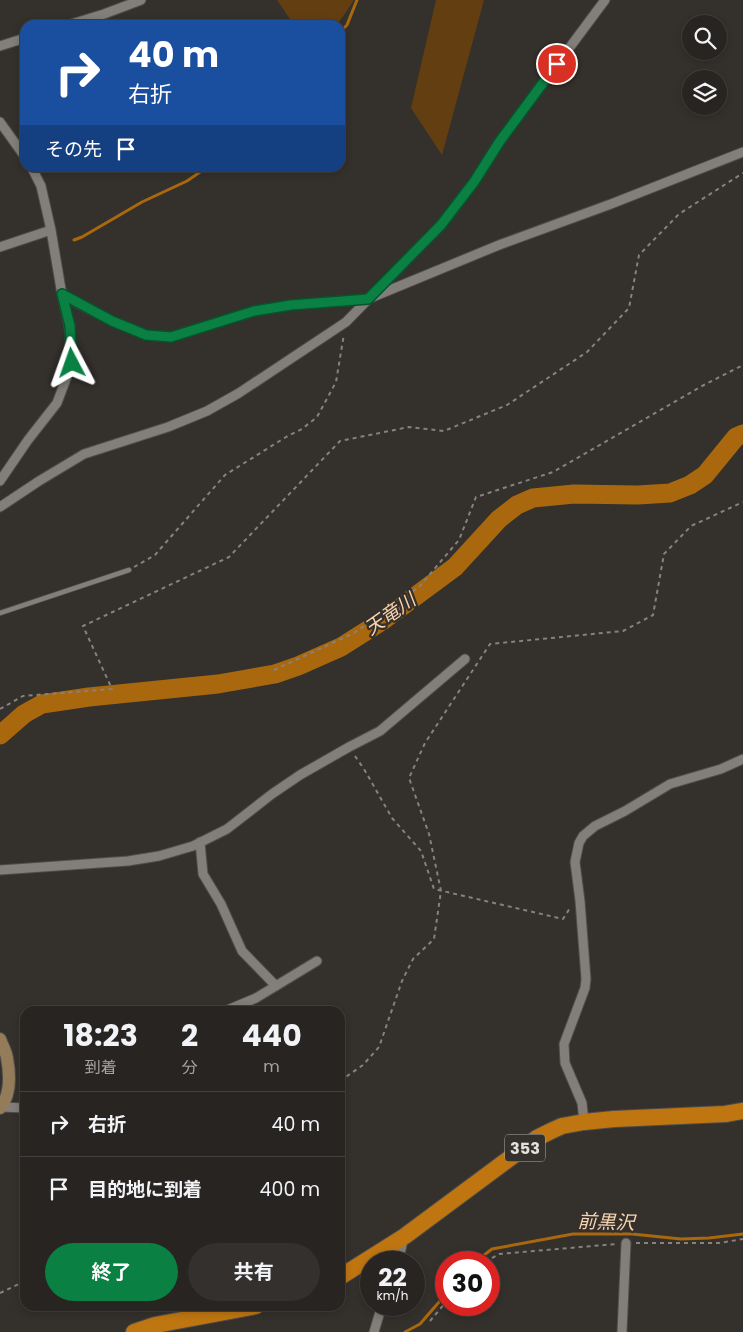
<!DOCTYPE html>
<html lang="ja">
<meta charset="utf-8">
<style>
:root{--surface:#272421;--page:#33302e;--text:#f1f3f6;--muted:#a4a4a5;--line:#43413f;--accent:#0b8043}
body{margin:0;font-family:Poppins,"Noto Sans JP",sans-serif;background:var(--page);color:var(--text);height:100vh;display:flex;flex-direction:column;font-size:19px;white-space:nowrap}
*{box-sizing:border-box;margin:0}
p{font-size:16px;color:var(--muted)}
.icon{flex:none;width:28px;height:28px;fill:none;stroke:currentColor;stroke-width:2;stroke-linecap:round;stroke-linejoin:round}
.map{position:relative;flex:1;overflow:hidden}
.sheet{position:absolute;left:20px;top:1006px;width:325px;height:305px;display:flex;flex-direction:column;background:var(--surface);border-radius:15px;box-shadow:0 2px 8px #0003,0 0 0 1px var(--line)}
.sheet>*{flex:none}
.guide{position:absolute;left:20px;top:20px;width:325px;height:152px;border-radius:15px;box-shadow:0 2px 8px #0003,0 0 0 1px var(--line);background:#1a4fa0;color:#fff;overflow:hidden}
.buttons{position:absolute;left:682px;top:15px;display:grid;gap:10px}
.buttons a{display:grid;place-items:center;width:45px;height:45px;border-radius:50%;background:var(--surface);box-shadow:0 2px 8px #0003,0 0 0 1px var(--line);font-size:25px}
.speed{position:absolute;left:360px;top:1251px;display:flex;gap:10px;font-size:25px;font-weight:700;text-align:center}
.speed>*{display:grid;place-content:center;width:65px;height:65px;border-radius:50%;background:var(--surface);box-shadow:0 2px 8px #0003,0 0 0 1px var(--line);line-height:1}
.speed small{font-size:12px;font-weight:400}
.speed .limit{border:8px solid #d22;background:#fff;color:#111}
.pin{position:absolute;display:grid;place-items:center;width:42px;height:42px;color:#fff;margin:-21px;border:2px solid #fff;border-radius:50%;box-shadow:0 1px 5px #0007}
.me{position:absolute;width:55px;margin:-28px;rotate:356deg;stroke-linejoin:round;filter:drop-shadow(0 0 4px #0008)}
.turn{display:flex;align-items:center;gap:18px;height:105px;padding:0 25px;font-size:22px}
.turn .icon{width:65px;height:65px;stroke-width:2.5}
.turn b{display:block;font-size:35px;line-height:42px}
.then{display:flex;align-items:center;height:48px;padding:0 25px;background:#0003;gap:10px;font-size:19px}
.eta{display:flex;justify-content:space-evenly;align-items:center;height:85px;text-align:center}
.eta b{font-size:30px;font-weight:700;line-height:35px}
.action{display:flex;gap:10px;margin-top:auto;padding:10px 25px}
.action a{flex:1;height:58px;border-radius:30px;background:var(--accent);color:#fff;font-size:20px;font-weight:700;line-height:58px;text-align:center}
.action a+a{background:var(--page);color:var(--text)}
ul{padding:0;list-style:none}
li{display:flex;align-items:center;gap:15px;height:65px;padding:0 25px;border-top:1px solid var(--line)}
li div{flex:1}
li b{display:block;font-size:19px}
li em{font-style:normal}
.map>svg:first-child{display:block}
.green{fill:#633e11}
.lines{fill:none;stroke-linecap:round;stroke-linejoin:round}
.stream{stroke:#aa680e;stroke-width:3}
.river{stroke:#aa680e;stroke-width:19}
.lane-casing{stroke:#504c49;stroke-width:6}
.street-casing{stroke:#504c49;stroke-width:11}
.secondary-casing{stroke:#504c49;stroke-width:14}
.highway-casing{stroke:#504c49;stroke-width:18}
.path{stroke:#85827f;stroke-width:2;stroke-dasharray:4 4;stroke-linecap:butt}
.lane{stroke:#827e7a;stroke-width:4.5}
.street{stroke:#827e7a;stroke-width:9}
.secondary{stroke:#947c5a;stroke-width:12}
.highway{stroke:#bf7611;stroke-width:16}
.route-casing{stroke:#07532c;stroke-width:12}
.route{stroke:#0b8043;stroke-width:9}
.labels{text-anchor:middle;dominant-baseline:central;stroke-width:4.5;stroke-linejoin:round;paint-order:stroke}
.shield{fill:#34302c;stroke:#aeaca9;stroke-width:1}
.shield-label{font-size:16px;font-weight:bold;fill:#e3e1de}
.water-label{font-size:19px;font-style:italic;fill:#f7d3b0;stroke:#34302c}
</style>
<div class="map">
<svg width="743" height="1332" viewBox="0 0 743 1332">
<rect width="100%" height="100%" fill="#34302c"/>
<path class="green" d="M277 0H354L337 25H294Z
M436 0H484L442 155 411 108Z"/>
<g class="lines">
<path class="stream" d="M340 35 343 29 347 25 357 0
M74 240 82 237 142 202 187 181 206 168
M475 1262 492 1249 573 1234H632L681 1239 709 1238 743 1234
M405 1332 420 1324 446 1294"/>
<path class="river" d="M0 735 24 714 42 704 89 697 218 684 275 674 298 666 341 647 382 621 455 567 499 519 517 505 533 498 574 494 638 495 670 493 690 485 705 475 736 437 743 434"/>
<g class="lane-casing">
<path id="lane" d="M0 613 129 570"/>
</g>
<g class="street-casing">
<path id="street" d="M68 25 104 14 141 0
M0 46 25 38
M0 122 25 157
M0 247 51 230
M62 295 112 321 146 335 171 337 254 311 291 305 368 299 499 245 611 204 743 152
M0 481 28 440 57 403 72 363 69 326 62 295 51 230 41 186 32 168
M0 507 39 481 84 454 168 427 207 411 239 393 346 322 441 225 474 182 500 141 605 0
M200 842 203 874 221 904 242 951 276 986
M0 870 128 861 159 856 193 846 227 829 272 794 300 775 349 747 380 731 465 659
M225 1011 256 998 317 961
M2 1107 25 1108
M584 1122 582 1103 565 1063 564 1044 585 988 586 979 580 901 575 862 579 843 583 836 595 826 625 811 670 784 721 769 743 759
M397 1262 400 1254 404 1236
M374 1332 382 1305
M622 1332 626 1243"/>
</g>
<g class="secondary-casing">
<path id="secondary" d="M0 1039C2 1045 6 1051 7 1058 10 1074 11 1095 0 1108"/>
</g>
<g class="highway-casing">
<path id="highway" d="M340 1277 405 1236 537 1138 551 1131 562 1126 584 1122 614 1119 725 1114 743 1111
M134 1332 155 1325 256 1306"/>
</g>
<path class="path" d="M134 567 155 555 161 548 225 475 286 437 302 429 317 417 336 382 344 334
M274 670 354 633 419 587 459 540 476 497 553 472 702 386 743 365
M0 709 23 696 112 689 83 626 229 557 340 441 409 427 444 431 507 405 587 352 629 308 639 255 679 214 743 173
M355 756 364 769 392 818 421 851 434 889 563 919 570 908
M340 1081 363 1065 379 1047 402 981 413 959 434 939 441 891 429 834 409 778 425 743 490 644 623 631 653 615 664 554 691 526 743 502
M636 1243H719L743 1239
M485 1262 499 1254 616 1244
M0 1293 25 1281
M430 1321 446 1302"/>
<use href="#lane" class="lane"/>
<use href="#street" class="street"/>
<use href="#secondary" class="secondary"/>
<use href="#highway" class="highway"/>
</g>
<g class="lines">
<g class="route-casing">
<path id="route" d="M72 363 70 326 62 294 112 321 146 335 171 337 254 311 291 305 368 299 441 225 474 182 500 141 557 64"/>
</g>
<use href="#route" class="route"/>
</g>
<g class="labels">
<rect class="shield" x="505" y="1134.5" width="40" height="27" rx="4"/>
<g class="shield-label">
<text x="525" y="1148">353</text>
</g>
<g class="water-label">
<text transform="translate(390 614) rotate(-35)">天竜川</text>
<text transform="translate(606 1222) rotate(2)">前黒沢</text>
</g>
</g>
</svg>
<div class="buttons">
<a><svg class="icon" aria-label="search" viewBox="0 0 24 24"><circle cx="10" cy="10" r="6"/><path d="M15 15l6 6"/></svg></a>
<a><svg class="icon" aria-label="layers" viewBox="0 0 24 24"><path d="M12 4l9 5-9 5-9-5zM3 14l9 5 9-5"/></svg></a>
</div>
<div class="speed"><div>22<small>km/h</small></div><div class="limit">30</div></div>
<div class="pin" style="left:557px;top:64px;background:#d93025"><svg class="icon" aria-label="arrive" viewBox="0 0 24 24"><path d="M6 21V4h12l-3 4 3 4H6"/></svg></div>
<svg class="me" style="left:72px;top:363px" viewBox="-20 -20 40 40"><path d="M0-17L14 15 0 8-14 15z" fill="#0b8043" stroke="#fff" stroke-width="4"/></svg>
<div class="guide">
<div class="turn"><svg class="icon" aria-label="right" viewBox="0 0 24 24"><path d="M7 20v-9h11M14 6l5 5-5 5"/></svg><div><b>40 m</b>右折</div></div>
<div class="then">その先<svg class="icon" aria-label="arrive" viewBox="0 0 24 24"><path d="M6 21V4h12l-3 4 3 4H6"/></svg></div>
</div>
<section class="sheet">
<div class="eta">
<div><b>18:23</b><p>到着</p></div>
<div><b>2</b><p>分</p></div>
<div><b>440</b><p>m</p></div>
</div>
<ul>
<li><svg class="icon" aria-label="right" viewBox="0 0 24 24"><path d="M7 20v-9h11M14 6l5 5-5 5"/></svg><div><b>右折</b></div><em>40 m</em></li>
<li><svg class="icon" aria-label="arrive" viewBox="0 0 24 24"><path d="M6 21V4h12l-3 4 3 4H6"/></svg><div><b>目的地に到着</b></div><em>400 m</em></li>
</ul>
<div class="action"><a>終了</a><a>共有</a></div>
</section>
</div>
